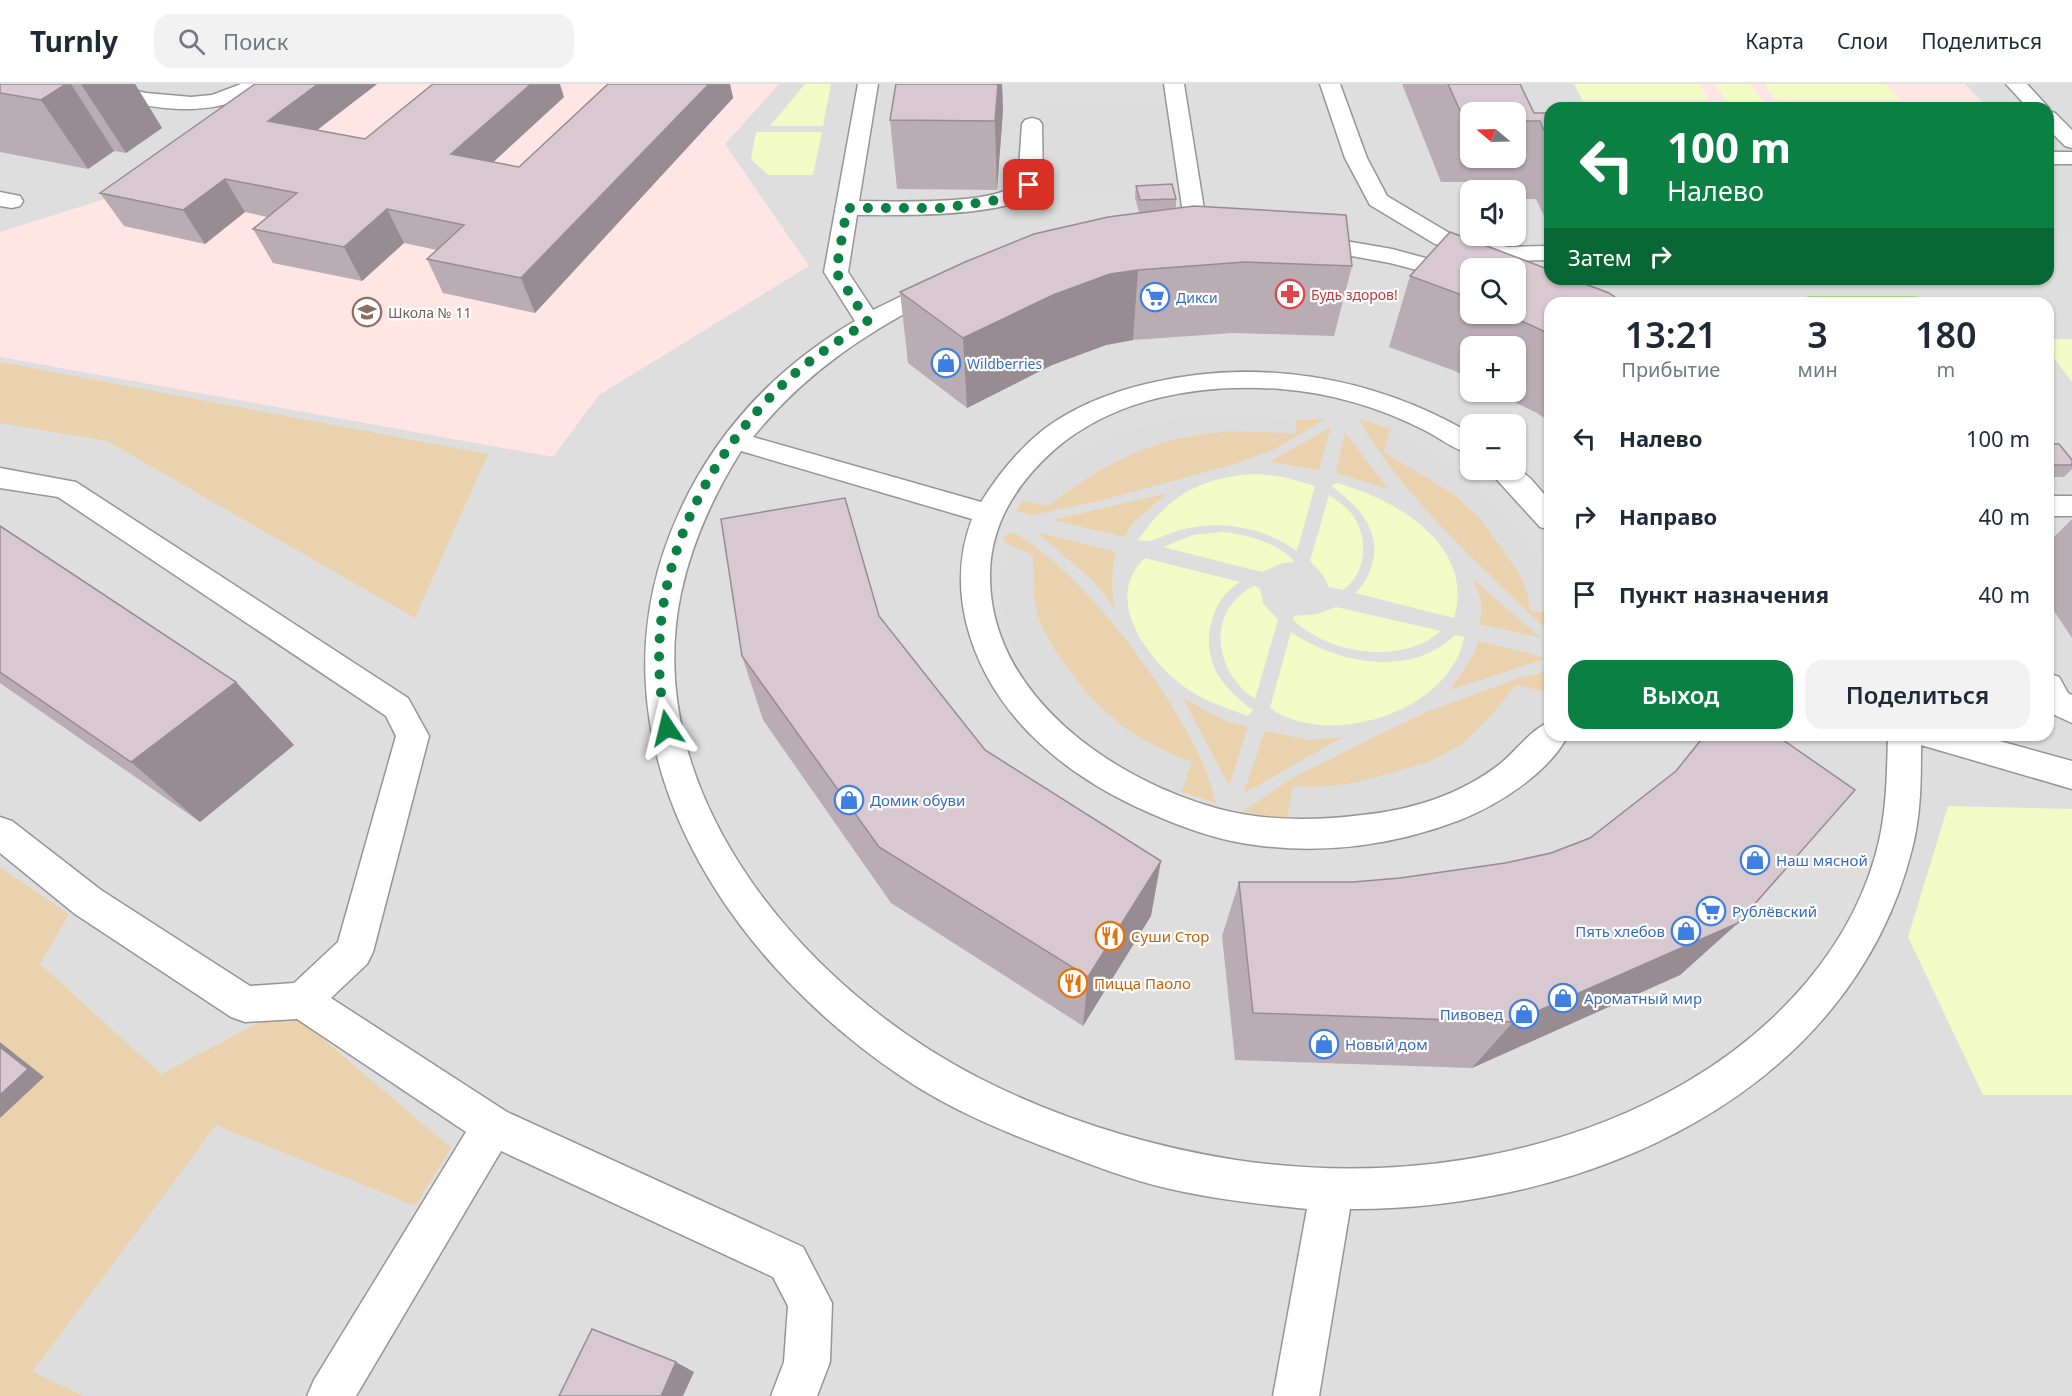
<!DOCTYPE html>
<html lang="ru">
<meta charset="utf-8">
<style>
:root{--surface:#fff;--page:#f2f2f3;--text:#1f2937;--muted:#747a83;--line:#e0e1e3;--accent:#0b8043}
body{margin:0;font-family:"Noto Sans",sans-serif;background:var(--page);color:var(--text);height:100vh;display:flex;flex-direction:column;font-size:22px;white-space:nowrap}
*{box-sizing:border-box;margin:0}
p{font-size:20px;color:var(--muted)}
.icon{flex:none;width:33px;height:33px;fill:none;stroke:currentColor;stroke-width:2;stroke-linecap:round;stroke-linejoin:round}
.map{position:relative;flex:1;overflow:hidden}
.details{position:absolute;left:1544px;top:213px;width:510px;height:444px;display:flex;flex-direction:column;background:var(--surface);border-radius:18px;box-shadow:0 2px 4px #0004}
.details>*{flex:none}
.banner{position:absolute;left:1544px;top:18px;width:510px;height:183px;border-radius:18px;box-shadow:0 2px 4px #0004;background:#0b8043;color:#fff;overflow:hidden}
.needle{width:39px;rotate:289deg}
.tools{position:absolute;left:1460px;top:18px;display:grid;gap:12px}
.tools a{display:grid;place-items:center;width:66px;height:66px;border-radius:12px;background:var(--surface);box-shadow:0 2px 4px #0004;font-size:30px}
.pin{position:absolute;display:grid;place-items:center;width:51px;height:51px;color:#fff;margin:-26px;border-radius:12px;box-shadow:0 3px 9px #0006}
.me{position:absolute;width:66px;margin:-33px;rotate:350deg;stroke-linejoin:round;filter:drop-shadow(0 0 4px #0008)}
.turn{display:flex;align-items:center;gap:21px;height:126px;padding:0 24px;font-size:27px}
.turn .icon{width:78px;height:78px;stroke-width:2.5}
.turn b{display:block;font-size:42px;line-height:51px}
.then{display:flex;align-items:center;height:57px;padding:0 24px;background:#0003;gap:12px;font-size:22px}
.eta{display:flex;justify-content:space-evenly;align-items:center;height:102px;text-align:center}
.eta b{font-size:36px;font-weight:600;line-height:42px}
.primary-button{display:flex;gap:12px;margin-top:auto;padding:12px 24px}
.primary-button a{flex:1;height:69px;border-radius:18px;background:var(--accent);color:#fff;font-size:24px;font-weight:600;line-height:69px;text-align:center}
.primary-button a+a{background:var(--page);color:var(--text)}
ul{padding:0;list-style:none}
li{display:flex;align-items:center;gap:18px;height:78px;padding:0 24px}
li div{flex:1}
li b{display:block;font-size:22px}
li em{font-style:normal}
header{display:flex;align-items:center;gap:36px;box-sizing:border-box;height:84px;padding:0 30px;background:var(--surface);border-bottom:2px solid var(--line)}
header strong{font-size:28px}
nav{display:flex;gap:33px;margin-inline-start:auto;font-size:21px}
.search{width:420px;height:54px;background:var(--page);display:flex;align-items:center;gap:15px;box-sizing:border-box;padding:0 21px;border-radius:18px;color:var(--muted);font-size:22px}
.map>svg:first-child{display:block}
.residential{fill:#dfdedf;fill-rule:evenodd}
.education{fill:#ffe5e3}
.grass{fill:#ebd2ae}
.park{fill:#f2fac6}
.pitch{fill:#a2e086}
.parking{fill:#ddd}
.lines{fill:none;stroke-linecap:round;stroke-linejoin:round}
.minor-casing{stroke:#959595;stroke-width:3}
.minor{fill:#fff;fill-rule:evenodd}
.wall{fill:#baacb3;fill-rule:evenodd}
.shaded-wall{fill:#978c92}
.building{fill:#d8c8d0;stroke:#978c92;stroke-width:1.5}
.route{stroke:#0b8043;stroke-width:10;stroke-dasharray:0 18}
.labels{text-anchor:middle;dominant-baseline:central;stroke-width:4.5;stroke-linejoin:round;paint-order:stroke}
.far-health-label{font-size:14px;fill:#be3a42;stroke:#fff;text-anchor:start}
.far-shop-label{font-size:14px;fill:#366cbe;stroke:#fff;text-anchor:start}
.far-education-label{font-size:14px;fill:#785e54;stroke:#fff;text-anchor:start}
.shop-label{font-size:15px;fill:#366cbe;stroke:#fff;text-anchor:start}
.food-label{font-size:15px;fill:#c56008;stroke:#fff;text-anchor:start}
</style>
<header>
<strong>Turnly</strong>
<div class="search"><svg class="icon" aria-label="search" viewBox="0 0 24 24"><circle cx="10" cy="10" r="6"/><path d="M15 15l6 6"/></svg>Поиск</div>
<nav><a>Карта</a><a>Слои</a><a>Поделиться</a></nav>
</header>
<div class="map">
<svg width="2072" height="1312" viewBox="0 0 2072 1312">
<rect width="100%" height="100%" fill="#f1e8ea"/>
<path class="residential" d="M0 0H2072V1312H0ZM1550 24H2048V195H1550ZM1470 28H1515V74H1470ZM1470 106H1515V152H1470ZM1470 184H1515V230H1470ZM1550 219H2048V651H1550ZM1470 262H1515V308H1470ZM1470 340H1515V386H1470Z"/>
<path class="education" d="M301 0H779L725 60 809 182 599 311 553 373 0 273V148L108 114Z
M1574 0H1965L1988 24H1587Z"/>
<path class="grass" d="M0 278 488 370 415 534 107 357 0 339Z
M1325 335 1275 365 1235 380 1099 417 1033 431 1016 427 1023 416 1048 422C1128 359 1194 340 1295 349L1296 336Z
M1359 335 1391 345 1384 368 1454 410 1481 435 1519 489 1528 510 1530 526 1549 529V547C1528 529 1509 510 1489 490 1440 443 1392 394 1359 335Z
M1331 343 1319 386 1269 378Z
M1345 348 1388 405 1336 389Z
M1167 409 1133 439 1124 453 1053 436Z
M1037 448 1116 468C1111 486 1111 505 1115 524L1093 497Z
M1015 449C1086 491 1170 605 1203 680 1209 692 1212 706 1216 719L1181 708 1192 678C1137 659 1100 629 1066 583 1056 568 1044 552 1039 535 1032 514 1032 493 1033 471L1007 460 1003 454 1007 450Z
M1472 494 1541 554 1479 540C1485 521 1480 511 1472 494Z
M1478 557 1548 574 1450 606 1474 570Z
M1549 587V609L1516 601C1501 621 1484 644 1464 659 1424 688 1342 707 1293 702L1287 737 1243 727 1294 693 1426 628 1522 593Z
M1183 614 1226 637 1248 643 1229 702Z
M1265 647 1308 656 1343 653 1243 710Z
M0 783 69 830 40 880 161 990 287 924 451 1064 415 1122 216 1042 33 1287 84 1312H0Z"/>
<path class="park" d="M805 0H831L823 42H770Z
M1574 0H1699L1709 15H1582Z
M1715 0H1750L1768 24H1732Z
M1764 0H1886L1899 15 1776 16Z
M1585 19H1711L1714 24H1587Z
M1902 20 1906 24H1782L1780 21Z
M756 48H822L813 91H768L751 75Z
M2048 255H2072V298L2048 266Z
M1257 390 1284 393 1315 402 1297 467C1262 442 1218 435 1177 447 1163 451 1152 460 1138 456 1168 411 1204 392 1257 390Z
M1337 399C1395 415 1476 461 1454 534L1355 509C1364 501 1368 493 1372 481 1382 446 1358 421 1331 402Z
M1329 411C1338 417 1348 424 1354 433 1369 456 1366 490 1343 506L1329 503 1323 491 1310 477Z
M1222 448C1246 450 1279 459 1295 478L1283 479 1262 488 1163 463 1193 451Z
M1145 474 1240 498C1211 515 1200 559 1217 589 1225 603 1240 617 1253 626L1248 632C1230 625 1209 619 1192 608 1153 583 1099 517 1145 474Z
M1254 502 1260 504 1263 519 1278 536 1255 615C1214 588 1205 527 1254 502Z
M1336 523 1441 547C1402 582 1329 570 1293 536L1294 532 1317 530Z
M1291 548C1337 579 1410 595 1455 551L1464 553C1451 628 1328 666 1270 624Z
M1948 722 2072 725V1011H1983L1908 853Z"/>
<path class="pitch" d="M1807 212H1917L1923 219H1812Z"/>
<path class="parking" d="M110 0H185L215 6 199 17Z
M1165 19 1179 109H1098L1045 114 1039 20Z
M2048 59 2072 84V147H2048Z
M1234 329 1296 336V349L1232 347 1193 350 1152 361 1112 380 1081 396 1048 422 1023 416 1041 395 1063 377 1088 362 1115 349 1174 334Z
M1391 345 1420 360 1473 397 1520 444 1549 489V529L1530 526 1528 510 1519 489 1481 435 1454 410 1384 368Z
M1007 460 1033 471 1034 514 1039 537 1058 572 1092 616 1117 640 1169 670 1192 678 1181 708 1139 690 1101 668 1067 642 1041 614 1020 583 1007 552 1000 520 1001 490Z
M1516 601 1549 609V633L1518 668 1486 692 1448 712 1412 724 1371 733 1287 737 1293 702 1316 704 1348 701 1429 678 1464 659 1488 635Z
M216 1041 415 1122 297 1312H84L33 1288Z"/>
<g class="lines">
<g class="minor-casing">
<path id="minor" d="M67 0H105L146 9 191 13 212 11 241 0H267C263 6 255 9 248 12 194 39 125 18 70 4Z
M858 0H878L859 117C893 117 995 122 1018 99L1022 40 1025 36 1032 34 1039 36 1042 40C1042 55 1044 88 1040 101 1029 135 889 131 857 131L848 188 873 226 934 196 942 194 950 196 954 201 950 206C873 244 808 285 753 353L981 418C998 391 1018 366 1043 346 1073 323 1109 309 1146 300 1256 273 1372 292 1470 349V370C1453 365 1440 354 1424 346 1379 323 1331 309 1281 305 1202 299 1115 313 1054 366 1017 399 991 439 990 489 988 611 1113 696 1219 725 1264 737 1315 737 1362 731 1412 726 1460 711 1500 680 1516 667 1531 645 1550 638V651H1568C1549 689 1498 721 1460 736 1395 761 1324 771 1255 761 1223 757 1193 747 1164 735 1074 699 990 636 966 538 958 503 959 469 972 435L741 367C713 412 692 458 681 509 638 714 809 907 979 994 1059 1035 1148 1062 1236 1076 1388 1099 1552 1076 1685 999 1776 946 1855 862 1879 757 1887 722 1887 686 1888 651H1978L2072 677V705L1921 661C1921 696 1921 731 1912 765 1850 1012 1585 1126 1350 1125L1319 1312H1273L1307 1125C1260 1120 1212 1115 1166 1104 1128 1095 1092 1081 1055 1067 1002 1047 949 1025 902 993 719 870 578 650 679 429 716 347 777 283 855 237L824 188Z
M1164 0H1184L1208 150 1205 155 1197 157 1189 155 1186 150Z
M1320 0H1340L1367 74 1387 112 1451 150 1508 163 1550 162V176L1508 177 1435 160 1370 121 1345 74Z
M2006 0H2027L2049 24 2048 26V24H2028Z
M2048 27 2055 29 2072 46V64L2065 62 2048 45Z
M2048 68H2072V80H2048Z
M0 108 20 112 23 117 20 122 12 124 0 122Z
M1305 150 1392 165 1470 186V200L1390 179 1297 162 1293 157 1297 152Z
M1515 382 1531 395 1550 417V446L1540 443 1488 386H1515Z
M0 384 76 398 408 614 429 652 373 868 367 880 331 914 507 1028 803 1163 832 1219 830 1278 817 1312H771L784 1278 788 1222 773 1193 501 1067 356 1312H307L314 1296 466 1048 297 935 245 938 231 933 75 830 0 769V733L12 737 101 806 250 902 294 899 338 858 396 652 386 632 58 413 0 404Z
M2048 412H2072V432H2048Z
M2048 589 2059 593 2068 609 2072 611V639L2048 628Z"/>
</g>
<use href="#minor" class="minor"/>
</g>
<path class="wall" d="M0 0H135L162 44 126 69 114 67 88 85 0 68Z
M255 0H377L317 46 365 55 564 13 493 78 519 83 608 0H730L733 14 535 229 443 209 427 175 437 166 404 159 362 197 273 179 253 145 267 133 245 128 205 160 124 142 100 109Z
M896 0H1002L1003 26 997 106 897 105 890 36Z
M1402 0H1520L1534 29H1550V136H1546L1536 115H1520L1515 106H1484L1480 98H1441ZM1470 28H1515V74H1470Z
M1136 102 1176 115V124L1352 182 1334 252 1233 249 1133 256 1106 261 1052 281 967 324 908 279 900 208 1139 128 1135 114Z
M1450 148 1550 186V195H1572L1609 209 1623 219H1550V338L1537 329 1494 308H1515V262H1470V295L1455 287 1389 263 1410 192ZM1470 184H1515V230H1470Z
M2048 360 2072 376V385L2064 393H2048Z
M2072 435V554L2048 518V459Z
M0 442 236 598 294 661 200 738 0 599Z
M879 532 985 666 1151 832 1083 942 891 819 763 636 742 572Z
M1704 651 1738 839 1680 891 1472 984 1235 976 1222 852 1239 798H1353L1400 794 1505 779 1551 769 1590 754 1674 689Z"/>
<path class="shaded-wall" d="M66 0H71L114 67 88 85 41 16Z
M81 0H135L162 44 126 69Z
M318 0H377L286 70 268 37Z
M531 0H560L564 13 465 104 451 70Z
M709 0H730L733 14 535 229 521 194Z
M998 0H1002L1003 26 997 106 995 37Z
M225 95 245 128 205 160 183 126Z
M387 125 404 159 362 197 344 163Z
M1138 186 1133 256 1106 261 1052 281 967 324 963 254 1053 211 1110 190Z
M236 598 294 661 200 738 131 678Z
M1161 777 1151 832 1083 942 1088 893Z
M1738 839 1680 891 1472 984 1513 938Z
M0 958 44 993 0 1034Z
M676 1278 694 1288 683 1312H661Z"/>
<path class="building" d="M0 0H66L41 16 0 9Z
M255 0H318L268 37 365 55 433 0H531L451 70 519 83 608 0H709L521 194 427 175 464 141 387 125 344 163 253 145 297 109 225 95 183 126 100 109Z
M896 0H998L995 37 890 36Z
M1448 0H1520L1534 29H1550V46H1544L1540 37H1515V28L1461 29Z
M1172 100 1176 115 1140 116 1136 102Z
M1194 122 1346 131 1352 182 1245 178 1138 186 1110 190 1053 211 963 254 900 208 965 178 1034 150 1108 133Z
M1450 148 1550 186V195H1572L1609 209 1623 219H1550V250L1506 230H1515V184H1470V214L1410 192Z
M2048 360H2059L2072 376V381H2048Z
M845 414 879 532 985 666 1161 777 1088 893 879 763 742 572 721 435Z
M0 442 236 598 131 678 0 588Z
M1705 651H1776L1855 706 1738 839 1513 938 1253 929 1239 798H1353L1400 794 1505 779 1551 769 1590 754 1676 687Z
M0 963 28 985 0 1011Z
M592 1245 676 1278 661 1312H559Z"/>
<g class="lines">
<path class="route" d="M667 644C637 513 695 379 793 291 816 271 842 254 868 238L836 188 847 124H943L1011 114 1021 109 1029 101"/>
</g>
<defs>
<g id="pharmacy-ring" transform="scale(1.5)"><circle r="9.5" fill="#fff" stroke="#e0444e" stroke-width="1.5"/><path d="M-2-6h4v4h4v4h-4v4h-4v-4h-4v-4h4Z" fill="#e0444e"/></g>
<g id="supermarket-ring" transform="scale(1.5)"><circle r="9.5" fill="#fff" stroke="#3f7fe0" stroke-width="1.5"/><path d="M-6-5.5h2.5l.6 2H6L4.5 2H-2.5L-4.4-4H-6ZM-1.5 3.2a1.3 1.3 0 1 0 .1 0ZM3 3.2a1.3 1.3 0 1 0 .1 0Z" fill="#3f7fe0"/></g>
<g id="school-ring" transform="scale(1.5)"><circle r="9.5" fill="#fff" stroke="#8d6e63" stroke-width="1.5"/><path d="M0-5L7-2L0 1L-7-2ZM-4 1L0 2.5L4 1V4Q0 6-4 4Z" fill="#8d6e63"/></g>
<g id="shop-ring" transform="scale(1.5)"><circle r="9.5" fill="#fff" stroke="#3f7fe0" stroke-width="1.5"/><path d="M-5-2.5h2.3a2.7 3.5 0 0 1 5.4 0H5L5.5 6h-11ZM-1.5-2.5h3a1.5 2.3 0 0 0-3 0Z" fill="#3f7fe0"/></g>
<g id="restaurant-ring" transform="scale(1.5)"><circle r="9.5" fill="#fff" stroke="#e8710a" stroke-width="1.5"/><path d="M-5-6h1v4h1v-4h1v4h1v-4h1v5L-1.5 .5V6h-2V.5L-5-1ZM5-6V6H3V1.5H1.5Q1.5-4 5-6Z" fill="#e8710a"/></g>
</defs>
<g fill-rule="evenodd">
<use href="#pharmacy-ring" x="1290" y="210"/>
<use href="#supermarket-ring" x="1155" y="213"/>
<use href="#school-ring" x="367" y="228"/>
<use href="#shop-ring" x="946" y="279"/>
<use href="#shop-ring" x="849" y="716"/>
<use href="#shop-ring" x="1755" y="776"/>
<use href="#supermarket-ring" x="1711" y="827"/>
<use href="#shop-ring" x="1686" y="847"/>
<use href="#restaurant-ring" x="1110" y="852"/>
<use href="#restaurant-ring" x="1073" y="899"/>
<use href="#shop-ring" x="1563" y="914"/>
<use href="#shop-ring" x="1524" y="930"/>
<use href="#shop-ring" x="1324" y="960"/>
</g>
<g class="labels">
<g class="far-health-label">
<text x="1311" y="210">Будь здоров!</text>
</g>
<g class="far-shop-label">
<text x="1176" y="213">Дикси</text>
<text x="967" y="279">Wildberries</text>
</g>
<g class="far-education-label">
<text x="388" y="228">Школа № 11</text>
</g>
<g class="shop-label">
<text x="870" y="716">Домик обуви</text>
<text x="1776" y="776">Наш мясной</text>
<text x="1732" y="827">Рублёвский</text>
<text x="1665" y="847" text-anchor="end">Пять хлебов</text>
<text x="1584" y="914">Ароматный мир</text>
<text x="1503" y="930" text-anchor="end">Пивовед</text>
<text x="1345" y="960">Новый дом</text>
</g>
<g class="food-label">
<text x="1131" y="852">Суши Стор</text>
<text x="1094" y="899">Пицца Паоло</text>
</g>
</g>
</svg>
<div class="tools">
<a><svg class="needle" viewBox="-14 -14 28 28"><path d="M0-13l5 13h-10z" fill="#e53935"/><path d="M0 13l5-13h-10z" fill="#747a83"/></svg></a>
<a><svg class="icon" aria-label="sound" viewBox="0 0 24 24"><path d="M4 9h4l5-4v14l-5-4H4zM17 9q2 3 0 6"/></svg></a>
<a><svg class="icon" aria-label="search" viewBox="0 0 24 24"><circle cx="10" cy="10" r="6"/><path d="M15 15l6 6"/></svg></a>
<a>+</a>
<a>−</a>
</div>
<div class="pin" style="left:1029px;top:101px;background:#d93025"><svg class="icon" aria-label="arrive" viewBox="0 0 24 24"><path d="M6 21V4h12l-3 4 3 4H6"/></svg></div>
<svg class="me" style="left:667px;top:644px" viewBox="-20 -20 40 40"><path d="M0-17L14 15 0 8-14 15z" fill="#0b8043" stroke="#fff" stroke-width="4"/></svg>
<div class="banner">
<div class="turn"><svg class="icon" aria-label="left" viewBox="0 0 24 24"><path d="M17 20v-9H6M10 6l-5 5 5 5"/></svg><div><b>100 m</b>Налево</div></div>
<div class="then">Затем<svg class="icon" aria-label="right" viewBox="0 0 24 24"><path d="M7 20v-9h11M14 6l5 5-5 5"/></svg></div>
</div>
<section class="details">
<div class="eta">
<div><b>13:21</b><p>Прибытие</p></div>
<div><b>3</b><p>мин</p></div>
<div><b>180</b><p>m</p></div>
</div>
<ul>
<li><svg class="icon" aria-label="left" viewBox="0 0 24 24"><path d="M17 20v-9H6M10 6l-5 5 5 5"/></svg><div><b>Налево</b></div><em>100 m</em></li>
<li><svg class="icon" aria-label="right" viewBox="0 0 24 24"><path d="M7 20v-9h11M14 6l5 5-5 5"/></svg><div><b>Направо</b></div><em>40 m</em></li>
<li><svg class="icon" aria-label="arrive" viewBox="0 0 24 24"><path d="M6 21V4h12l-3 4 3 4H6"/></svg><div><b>Пункт назначения</b></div><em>40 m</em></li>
</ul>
<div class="primary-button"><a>Выход</a><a>Поделиться</a></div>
</section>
</div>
